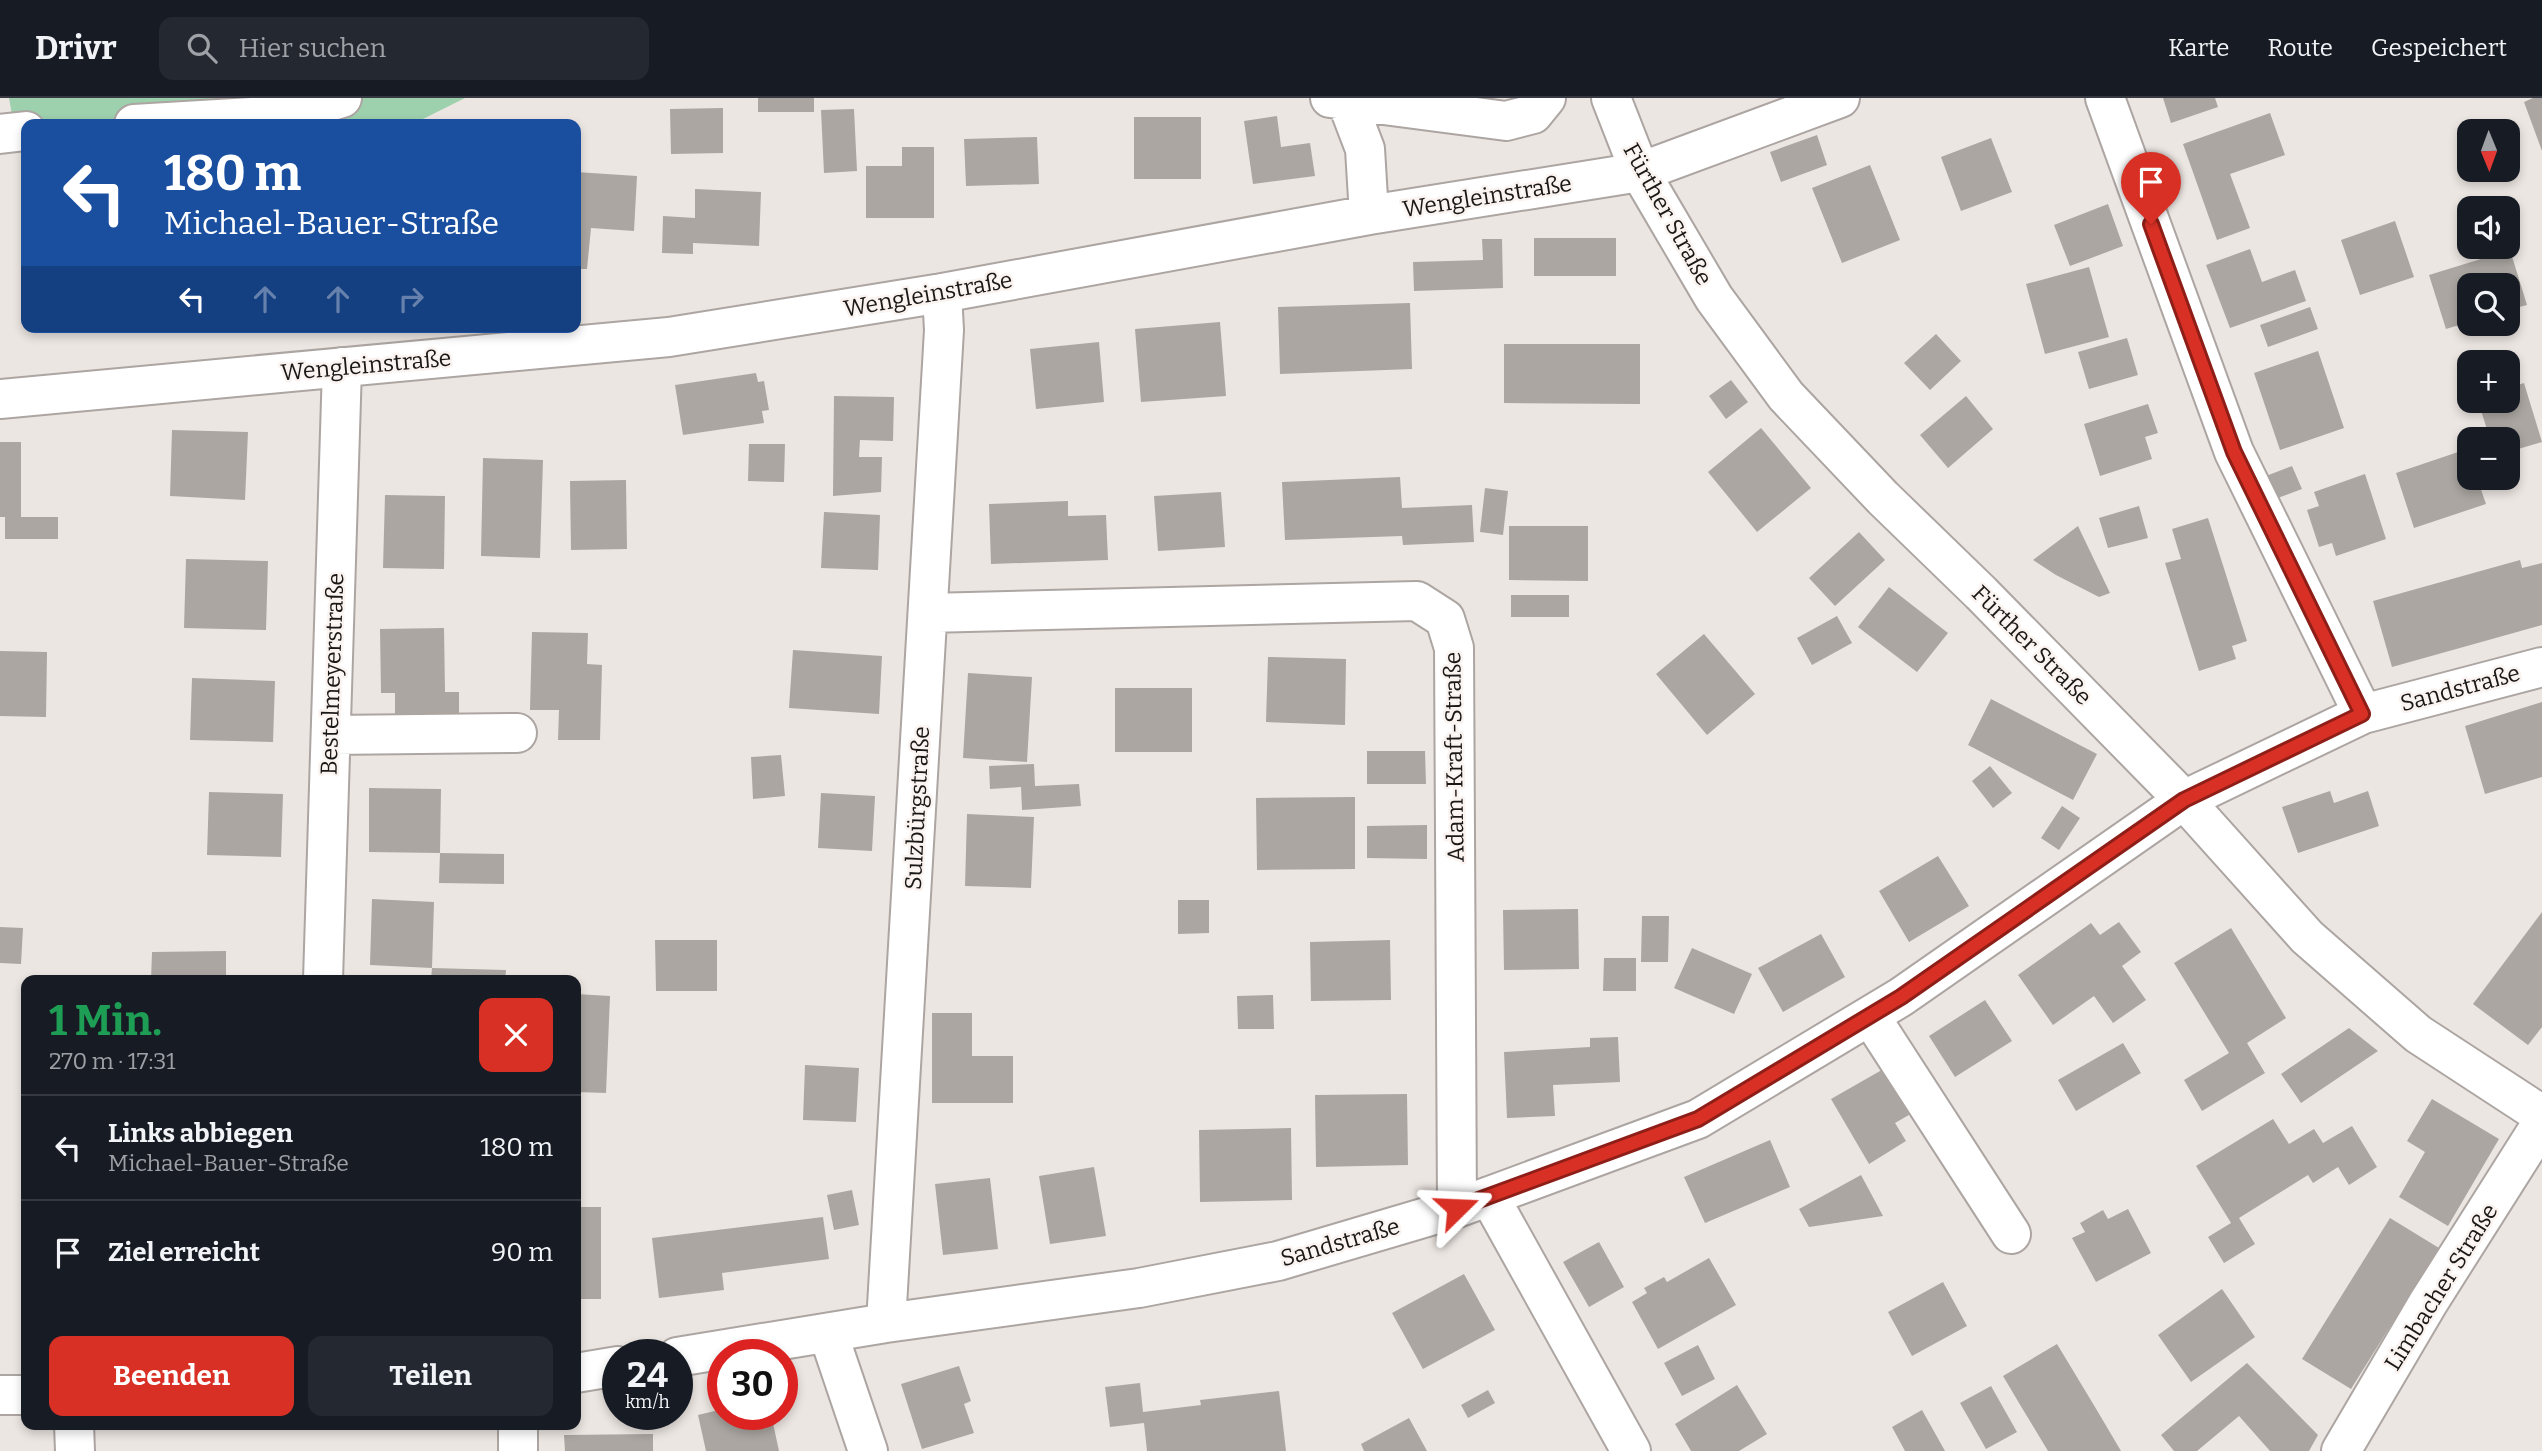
<!DOCTYPE html>
<html lang="de">
<meta charset="utf-8">
<style>
:root{--surface:#171b24;--page:#242831;--text:#f1f3f6;--muted:#9ea1a6;--line:#363941;--accent:#d93025}
body{margin:0;font-family:Bitter,serif;background:var(--page);color:var(--text);height:100vh;display:flex;flex-direction:column;font-size:26px;white-space:nowrap}
*{box-sizing:border-box;margin:0}
p{font-size:23px;color:var(--muted)}
.icon{flex:none;width:38px;height:38px;fill:none;stroke:currentColor;stroke-width:2;stroke-linecap:round;stroke-linejoin:round}
.map{position:relative;flex:1;overflow:hidden}
.side{position:absolute;left:21px;top:877px;width:560px;height:455px;display:flex;flex-direction:column;background:var(--surface);border-radius:14px;box-shadow:0 4px 10px #0003}
.side>*{flex:none}
.guide{position:absolute;left:21px;top:21px;width:560px;height:214px;border-radius:14px;box-shadow:0 4px 10px #0003;background:#1a4fa0;color:#fff;overflow:hidden}
.needle{width:46px;rotate:179deg}
.fabs{position:absolute;left:2457px;top:21px;display:grid;gap:14px}
.fabs a{display:grid;place-items:center;width:63px;height:63px;border-radius:14px;background:var(--surface);box-shadow:0 4px 10px #0003;font-size:35px}
.speed{position:absolute;left:602px;top:1241px;display:flex;gap:14px;font-size:35px;font-weight:700;text-align:center}
.speed>*{display:grid;place-content:center;width:91px;height:91px;border-radius:50%;background:var(--surface);box-shadow:0 4px 10px #0003;line-height:1}
.speed small{font-size:18px;font-weight:400}
.speed .limit{border:10px solid #d22;background:#fff;color:#111}
.pin{position:absolute;display:grid;place-items:center;width:60px;height:60px;color:#fff;margin:-72px -30px;border-radius:50% 50% 50% 0;rotate:-45deg;box-shadow:0 0 7px #0007}
.pin .icon{rotate:45deg}
.me{position:absolute;width:77px;margin:-38px;rotate:69deg;stroke-linejoin:round;filter:drop-shadow(0 0 5px #0008)}
.turn{display:flex;align-items:center;gap:24px;height:147px;padding:0 28px;font-size:32px}
.turn .icon{width:91px;height:91px;stroke-width:2.5}
.turn b{display:block;font-size:49px;line-height:60px}
.lanes{display:flex;align-items:center;height:66px;padding:0 28px;background:#0003;justify-content:center;gap:35px;direction:ltr}
.lanes .off{opacity:.35}
.round{display:grid;place-items:center;flex:none;width:74px;height:74px;border-radius:14px;background:var(--page)}
.head{display:flex;align-items:center;justify-content:space-between;height:119px;padding:0 28px}
h1{font-size:42px;font-weight:700;line-height:52px;color:#1e9e55}
.cta{display:flex;gap:14px;margin-top:auto;padding:14px 28px}
.cta a{flex:1;height:80px;border-radius:14px;background:var(--accent);color:#fff;font-size:28px;font-weight:700;line-height:80px;text-align:center}
.cta a+a{background:var(--page);color:var(--text)}
ul{padding:0;list-style:none}
li{display:flex;align-items:center;gap:21px;height:105px;padding:0 28px;border-top:2px solid var(--line)}
li div{flex:1}
li b{display:block;font-size:26px}
li em{font-style:normal}
header{display:flex;align-items:center;gap:42px;box-sizing:border-box;height:98px;padding:0 35px;background:var(--surface);border-bottom:2px solid var(--line)}
header strong{font-size:33px}
nav{display:flex;gap:38px;margin-inline-start:auto;font-size:24px}
.search{width:490px;height:63px;background:var(--page);display:flex;align-items:center;gap:18px;box-sizing:border-box;padding:0 24px;border-radius:14px;color:var(--muted);font-size:26px}
.map>svg:first-child{display:block}
.green{fill:#9dd0ad}
.building{fill:#aba6a1}
.lines{fill:none;stroke-linecap:round;stroke-linejoin:round}
.minor-casing{stroke:#aca5a2;stroke-width:42}
.major-casing{stroke:#aca5a2;stroke-width:42}
.minor{stroke:#fff;stroke-width:38}
.major{stroke:#fff;stroke-width:38}
.route-casing{stroke:#8d1f18;stroke-width:18}
.route{stroke:#d93025;stroke-width:12}
.labels{text-anchor:middle;dominant-baseline:central;stroke-width:5;stroke-linejoin:round;paint-order:stroke}
.street-label{font-size:23px;fill:#1a1817;stroke:#faf3ef}
</style>
<header>
<strong>Drivr</strong>
<div class="search"><svg class="icon" aria-label="search" viewBox="0 0 24 24"><circle cx="10" cy="10" r="6"/><path d="M15 15l6 6"/></svg>Hier suchen</div>
<nav><a>Karte</a><a>Route</a><a>Gespeichert</a></nav>
</header>
<div class="map">
<svg width="2542" height="1353" viewBox="0 0 2542 1353">
<rect width="100%" height="100%" fill="#ece6e2"/>
<path class="green" d="M9 0H465L415 25 26 26 17 45Z"/>
<path class="building" d="M758 0H814V14H758Z
M2163 0H2215L2218 9 2171 25Z
M2533 0H2542V53L2524 4Z
M723 10V55L671 56 670 11Z
M854 11 857 73 824 75 821 12Z
M2270 15 2285 57 2230 76 2250 130 2217 142 2183 46Z
M1277 18 1281 49 1310 45 1315 78 1253 86 1244 23Z
M1134 19H1201V81H1134Z
M1817 37 1827 67 1781 84 1770 54Z
M1037 39 1039 86 966 88 964 41Z
M1991 40 2012 94 1961 113 1941 59Z
M902 49H934V120H866V68H902Z
M1870 67 1900 142 1842 165 1812 90Z
M576 74 637 78 634 133 591 130 587 171H576Z
M695 91 761 94 759 148 693 145V156L662 155 663 118 695 120Z
M2108 106 2123 148 2070 168 2054 127Z
M2395 123 2414 179 2360 197 2341 142Z
M1534 140H1616V178H1534Z
M1482 141H1502L1503 190 1414 193 1413 164 1483 162Z
M2250 151 2262 184 2295 172 2306 203 2230 230 2206 167Z
M2510 152 2527 207 2508 212V187H2469V224L2446 231 2429 177Z
M2089 169 2109 239 2045 256 2026 186Z
M1410 205 1412 271 1280 276 1278 209Z
M2310 209 2318 231 2268 249 2260 227Z
M1220 224 1226 298 1141 304 1135 231Z
M1936 236 1961 263 1930 292 1904 265Z
M2127 240 2138 277 2089 291 2078 254Z
M1099 244 1104 304 1036 311 1030 251Z
M1504 246H1640V306L1504 305Z
M2318 253 2344 330 2280 352 2254 275Z
M756 275 758 284 764 283 769 312 762 313 764 325 683 337 675 287Z
M1731 282 1748 304 1726 321 1709 298Z
M2524 285 2542 344 2508 354V341H2490L2478 303H2508V290Z
M834 298 894 299 893 343 860 342 859 359H882L881 394 833 398Z
M1966 298 1993 331 1948 370 1920 337Z
M2148 306 2158 335 2145 339 2152 361 2100 378 2084 326Z
M1761 330 1811 390 1757 434 1708 374Z
M172 332 248 334 245 402 170 398Z
M0 344H21V419H58V441H5V419H0Z
M749 346H785L784 384 748 383Z
M2467 351 2469 380H2477L2486 406 2414 430 2396 375Z
M483 360 543 362 540 460 481 458Z
M2292 368 2302 391 2275 401 2266 378Z
M2365 376 2386 441 2336 458 2332 445 2319 449 2307 412 2319 408 2314 394Z
M1400 379 1402 410 1472 407 1474 444 1403 447 1402 438 1285 442 1282 384Z
M626 382 627 451 571 452 570 383Z
M1485 390 1508 393 1503 437 1480 434Z
M1221 394 1225 449 1158 453 1154 398Z
M385 397 445 398 444 471 383 470Z
M1068 403V418L1106 417 1108 462 991 466 989 406Z
M2139 408 2148 440 2108 450 2099 420Z
M824 414 880 417 878 472 821 470Z
M2208 420 2247 543 2232 548 2236 561 2199 573 2165 465 2181 461 2172 431Z
M1509 428H1588V483L1509 482Z
M2078 428 2110 495 2099 499 2056 477 2033 462Z
M1859 434 1885 462 1835 508 1809 480Z
M186 461 268 463 266 532 184 530Z
M2520 462 2522 470 2542 465V527L2392 569 2373 503Z
M1889 489 1948 535 1917 574 1858 529Z
M1511 497H1569V519H1511Z
M1837 518 1852 545 1812 567 1797 540Z
M444 530 445 594H459V617L395 618V595H381L380 531Z
M532 534 588 535 587 566 602 567 600 642H558L559 612H530Z
M1704 536 1755 596 1707 637 1656 576Z
M793 552 882 558 879 616 789 610Z
M0 553 47 554 46 619 0 618Z
M1268 559 1346 561 1345 627 1266 624Z
M968 575 1032 579 1027 664 963 660Z
M192 580 275 583 273 644 190 642Z
M1115 590H1192V654H1115Z
M1991 601 2097 656 2073 702 1968 647Z
M2542 604V679L2485 696 2465 628Z
M1367 653H1425L1426 686H1367Z
M781 657 785 698 753 701 751 659Z
M1034 666 1035 688 1079 686 1081 708 1022 712 1021 689 990 691 989 668Z
M1990 668 2012 695 1993 710 1972 683Z
M369 690 441 691 440 755 369 754Z
M2330 693 2334 705 2368 693 2379 728 2298 755 2282 709Z
M209 694 283 696 281 759 207 757Z
M821 695 875 698 872 753 818 750Z
M1355 699V771L1257 772 1256 700Z
M2062 708 2080 720 2059 752 2041 740Z
M967 716 1034 719 1031 790 965 788Z
M1427 727V761L1367 760V728Z
M440 755 504 756V786L439 785Z
M1938 758 1969 808 1909 844 1879 793Z
M372 801 434 804 432 870 370 867Z
M1178 802H1209V835L1178 836Z
M1578 811 1579 871 1504 872 1503 812Z
M2542 814V929L2528 947 2473 906Z
M1642 818H1669L1668 864H1641Z
M2119 824 2141 854 2122 868 2146 902 2113 925 2094 898 2053 927 2018 877 2091 825 2100 837Z
M0 829 23 830 21 866 0 865Z
M2231 830 2286 920 2247 945 2265 975 2202 1013 2184 982 2229 955 2174 865Z
M1821 836 1845 879 1783 914 1758 870Z
M655 842H717V893H656Z
M1390 842 1391 902 1311 903 1310 844Z
M1692 850 1752 876 1734 916 1674 890Z
M226 853V882H151L152 854Z
M1604 860H1636V893H1603Z
M432 870 506 872 505 882H431Z
M576 896 610 898 606 995 576 994Z
M1273 897 1274 931H1238L1237 898Z
M1985 902 2012 943 1955 979 1929 938Z
M932 915H972V958H1013V1005H932Z
M2349 930 2378 953 2301 1005 2281 976Z
M1618 939 1620 984 1553 987 1555 1018 1507 1020 1504 954 1590 949V940Z
M2123 945 2141 975 2076 1013 2058 982Z
M805 967 859 970 856 1024 803 1022Z
M1887 969 1914 1014 1895 1025 1906 1043 1869 1066 1831 1001Z
M1407 996 1408 1067 1316 1069 1315 997Z
M2432 1001 2499 1041 2448 1128 2399 1099 2425 1054 2407 1043Z
M2273 1021 2289 1046 2314 1031 2323 1045 2352 1028 2377 1069 2349 1087 2338 1069 2313 1085 2308 1077 2239 1120 2255 1146 2224 1165 2208 1139 2231 1125 2196 1068Z
M1291 1030 1292 1102 1200 1104 1199 1032Z
M1770 1042 1790 1089 1705 1125 1684 1079Z
M1094 1069 1106 1138 1050 1146 1039 1078Z
M1861 1077 1883 1118 1809 1129 1799 1111Z
M990 1080 998 1151 943 1157 935 1086Z
M852 1092 859 1127 834 1132 827 1097Z
M576 1109H601V1201H576Z
M2128 1111 2151 1155 2096 1184 2072 1140 2085 1134 2080 1125 2103 1112 2108 1121Z
M823 1119 829 1161 722 1175 724 1192 659 1200 652 1140Z
M2390 1120 2439 1150 2351 1291 2302 1261Z
M1599 1144 1624 1189 1589 1209 1563 1164Z
M1709 1160 1736 1207 1658 1251 1632 1204 1647 1195 1644 1190 1664 1179 1667 1184Z
M1464 1176 1495 1232 1423 1271 1392 1215Z
M1943 1184 1967 1228 1912 1258 1888 1214Z
M2222 1191 2255 1239 2191 1284 2158 1237Z
M2057 1246 2095 1309 2121 1353H2048L2022 1310 2003 1278Z
M1698 1247 1715 1281 1682 1298 1664 1265Z
M2247 1265 2318 1337 2309 1353H2270L2239 1318 2197 1353H2174L2161 1337Z
M959 1268 971 1303 964 1306 974 1335 922 1351 901 1286Z
M1140 1285 1143 1314 1201 1307 1200 1302 1279 1293 1286 1353H1147L1144 1325 1110 1329 1105 1289Z
M1737 1287 1767 1336 1739 1353H1691L1675 1326Z
M1991 1288 2017 1334 1986 1351 1960 1305Z
M1488 1292 1495 1305 1468 1320 1461 1307Z
M723 1311V1316H771L779 1353H706L698 1317Z
M1922 1312 1945 1353H1905L1892 1329Z
M1409 1320 1427 1353H1364L1361 1346Z
M653 1336V1353H565L564 1337Z"/>
<g class="lines">
<g class="minor-casing">
<path id="minor" d="M1330 0 1506 23 1533 16 1546 0
M2105 0 2234 354 2363 616
M1347 4 1365 51 1369 117
M134 26 285 17 342 0
M0 36 26 33
M0 301 669 239 942 195 1369 117 1640 74 1840 0
M928 515 1417 503 1445 521 1454 550 1457 1110
M331 637 517 635
M323 882 342 269
M1870 918 2011 1136
M1489 1098 1631 1353
M886 1225 944 232 942 195
M828 1235 868 1353
M677 1259 886 1225 1139 1190 1278 1163 1457 1110 1698 1021 1901 899 2184 702 2363 616 2542 569
M576 1275 618 1268
M0 1297H26
M74 1326 75 1353
M518 1326V1353"/>
</g>
<g class="major-casing">
<path id="major" d="M1611 0 1640 74 1714 200 1786 298 1883 400 1981 495 2184 702 2307 839 2418 936 2542 1017
M2341 1353 2428 1205 2542 1025"/>
</g>
<use href="#minor" class="minor"/>
<use href="#major" class="major"/>
</g>
<g class="lines">
<g class="route-casing">
<path id="route" d="M1457 1110 1698 1021 1901 899 2184 702 2362 616 2234 354 2151 126"/>
</g>
<use href="#route" class="route"/>
</g>
<g class="labels">
<g class="street-label">
<text transform="translate(1487 98) rotate(-9)">Wengleinstraße</text>
<text transform="translate(1668 116) rotate(61)">Fürther Straße</text>
<text transform="translate(928 196) rotate(-10)">Wengleinstraße</text>
<text transform="translate(366 267) rotate(-5)">Wengleinstraße</text>
<text transform="translate(2032 547) rotate(45)">Fürther Straße</text>
<text transform="translate(332 576) rotate(-88)">Bestelmeyerstraße</text>
<text transform="translate(2460 590) rotate(-15)">Sandstraße</text>
<text transform="translate(1454 659) rotate(-91)">Adam-Kraft-Straße</text>
<text transform="translate(917 710) rotate(-87)">Sulzbürgstraße</text>
<text transform="translate(1340 1144) rotate(-16)">Sandstraße</text>
<text transform="translate(2441 1189) rotate(-58)">Limbacher Straße</text>
</g>
</g>
</svg>
<div class="fabs">
<a><svg class="needle" viewBox="-14 -14 28 28"><path d="M0-13l5 13h-10z" fill="#e53935"/><path d="M0 13l5-13h-10z" fill="#9ea1a6"/></svg></a>
<a><svg class="icon" aria-label="sound" viewBox="0 0 24 24"><path d="M4 9h4l5-4v14l-5-4H4zM17 9q2 3 0 6"/></svg></a>
<a><svg class="icon" aria-label="search" viewBox="0 0 24 24"><circle cx="10" cy="10" r="6"/><path d="M15 15l6 6"/></svg></a>
<a>+</a>
<a>−</a>
</div>
<div class="speed"><div>24<small>km/h</small></div><div class="limit">30</div></div>
<div class="pin" style="left:2151px;top:126px;background:#d93025"><svg class="icon" aria-label="arrive" viewBox="0 0 24 24"><path d="M6 21V4h12l-3 4 3 4H6"/></svg></div>
<svg class="me" style="left:1457px;top:1110px" viewBox="-20 -20 40 40"><path d="M0-17L14 15 0 8-14 15z" fill="#d93025" stroke="#fff" stroke-width="4"/></svg>
<div class="guide">
<div class="turn"><svg class="icon" aria-label="left" viewBox="0 0 24 24"><path d="M17 20v-9H6M10 6l-5 5 5 5"/></svg><div><b>180 m</b>Michael-Bauer-Straße</div></div>
<div class="lanes"><svg class="icon" aria-label="left" viewBox="0 0 24 24"><path d="M17 20v-9H6M10 6l-5 5 5 5"/></svg><svg class="icon off" aria-label="ahead" viewBox="0 0 24 24"><path d="M12 20V5M6 11l6-6 6 6"/></svg><svg class="icon off" aria-label="ahead" viewBox="0 0 24 24"><path d="M12 20V5M6 11l6-6 6 6"/></svg><svg class="icon off" aria-label="right" viewBox="0 0 24 24"><path d="M7 20v-9h11M14 6l5 5-5 5"/></svg></div>
</div>
<section class="side">
<div class="head"><div><h1>1 Min.</h1><p>270 m · 17:31</p></div><a class="round" style="background:#d93025;color:#fff"><svg class="icon" aria-label="close" viewBox="0 0 24 24"><path d="M6 6l12 12M18 6L6 18"/></svg></a></div>
<ul>
<li><svg class="icon" aria-label="left" viewBox="0 0 24 24"><path d="M17 20v-9H6M10 6l-5 5 5 5"/></svg><div><b>Links abbiegen</b><p>Michael-Bauer-Straße</p></div><em>180 m</em></li>
<li><svg class="icon" aria-label="arrive" viewBox="0 0 24 24"><path d="M6 21V4h12l-3 4 3 4H6"/></svg><div><b>Ziel erreicht</b></div><em>90 m</em></li>
</ul>
<div class="cta"><a>Beenden</a><a>Teilen</a></div>
</section>
</div>
